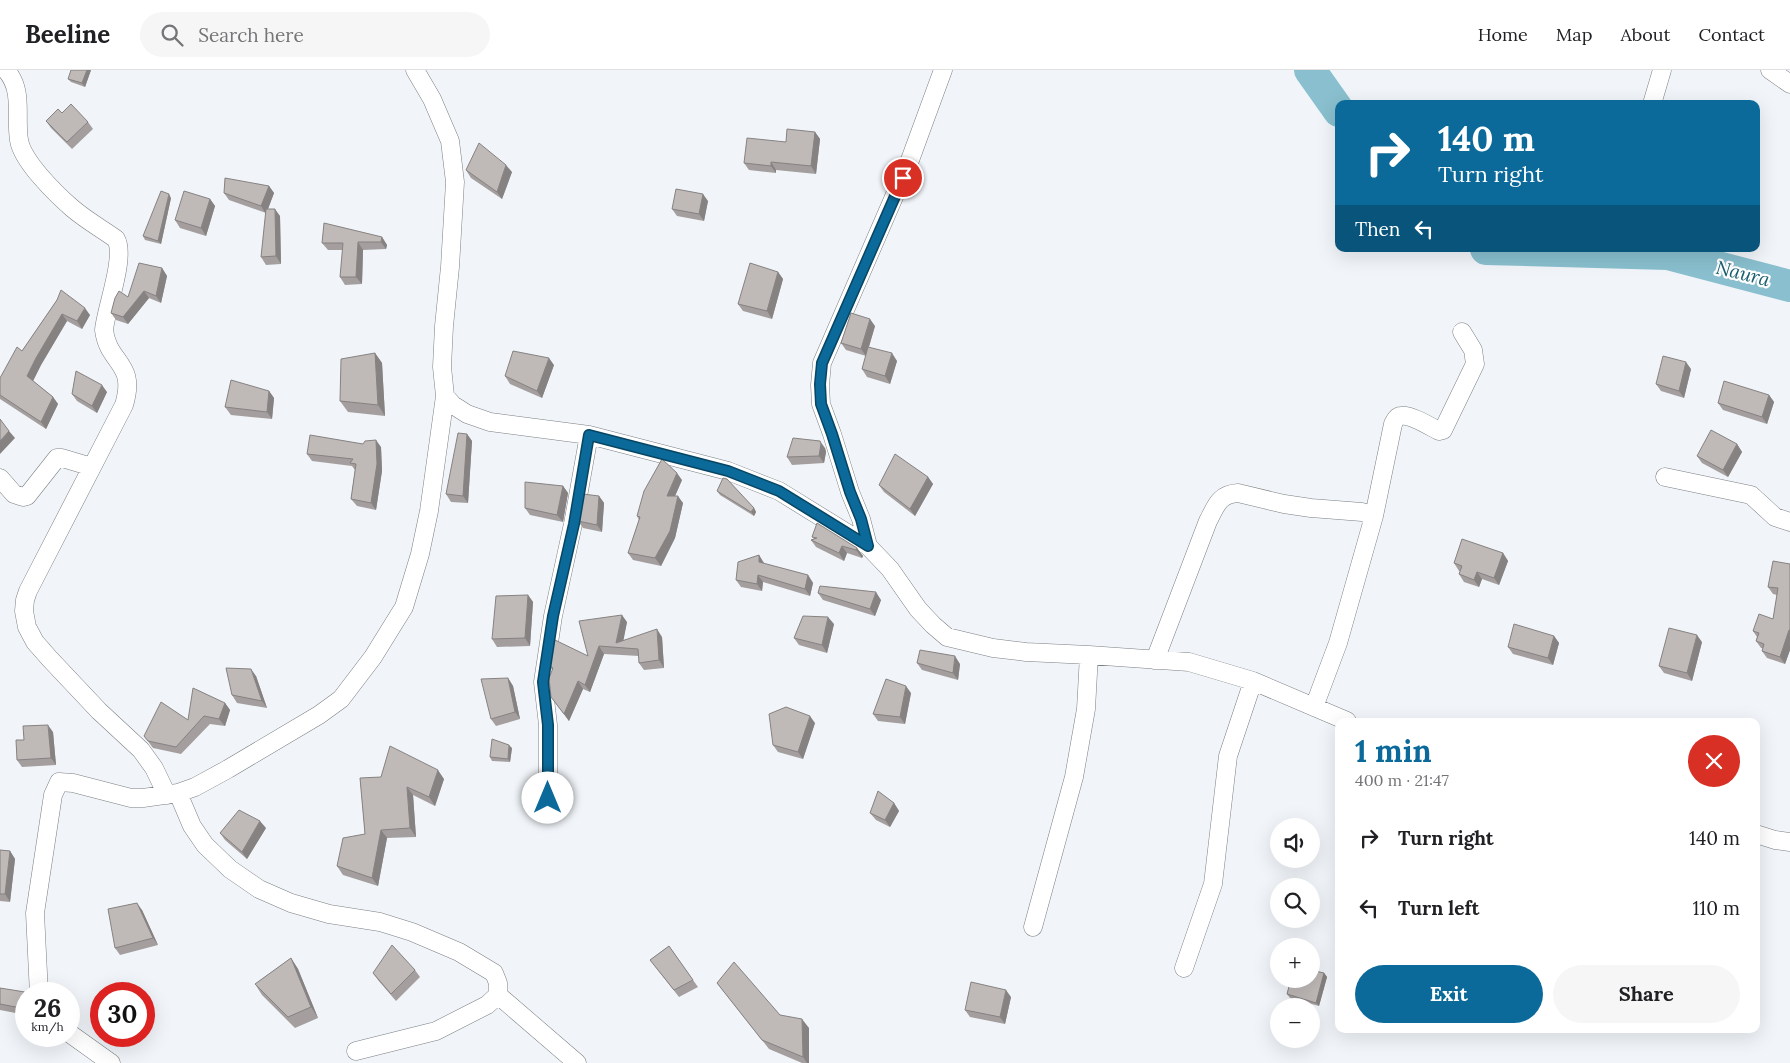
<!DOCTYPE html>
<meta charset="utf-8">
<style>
:root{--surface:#fff;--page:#f6f6f6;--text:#202124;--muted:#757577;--line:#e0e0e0;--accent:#0b6a99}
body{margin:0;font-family:Lora,serif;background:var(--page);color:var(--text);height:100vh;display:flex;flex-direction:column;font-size:19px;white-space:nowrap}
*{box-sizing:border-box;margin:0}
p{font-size:16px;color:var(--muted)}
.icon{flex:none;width:28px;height:28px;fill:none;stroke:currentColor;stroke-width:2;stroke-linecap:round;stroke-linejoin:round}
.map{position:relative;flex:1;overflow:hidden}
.panel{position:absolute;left:1335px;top:648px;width:425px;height:315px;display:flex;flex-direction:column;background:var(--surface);border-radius:10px;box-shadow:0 5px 20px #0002}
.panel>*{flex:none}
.guide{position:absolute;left:1335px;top:30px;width:425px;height:152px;border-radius:10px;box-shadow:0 5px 20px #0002;background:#0b6a99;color:#fff;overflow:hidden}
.tools{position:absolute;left:1270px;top:748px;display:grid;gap:10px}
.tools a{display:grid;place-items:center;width:50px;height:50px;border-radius:50%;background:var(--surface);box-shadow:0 5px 20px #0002;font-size:25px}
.speed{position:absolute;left:15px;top:912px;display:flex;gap:10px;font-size:25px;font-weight:700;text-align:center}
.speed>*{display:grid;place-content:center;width:65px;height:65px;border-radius:50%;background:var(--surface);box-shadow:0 5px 20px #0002;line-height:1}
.speed small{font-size:12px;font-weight:400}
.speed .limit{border:8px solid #d22;background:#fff;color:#111}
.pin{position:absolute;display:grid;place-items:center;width:42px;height:42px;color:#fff;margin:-21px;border:2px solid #fff;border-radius:50%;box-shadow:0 1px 5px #0007}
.me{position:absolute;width:55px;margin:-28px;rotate:0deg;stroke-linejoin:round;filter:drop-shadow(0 0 4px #0008)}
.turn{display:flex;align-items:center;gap:18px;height:105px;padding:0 20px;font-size:22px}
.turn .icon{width:65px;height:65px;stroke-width:2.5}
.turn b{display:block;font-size:35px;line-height:42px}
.then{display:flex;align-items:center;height:48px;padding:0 20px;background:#0003;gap:10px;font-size:19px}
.round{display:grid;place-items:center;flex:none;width:52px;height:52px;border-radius:26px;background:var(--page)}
.headline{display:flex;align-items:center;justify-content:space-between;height:85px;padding:0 20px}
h1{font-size:30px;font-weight:700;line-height:38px;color:var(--accent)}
.primary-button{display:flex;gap:10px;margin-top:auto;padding:10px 20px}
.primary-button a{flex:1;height:58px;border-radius:30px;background:var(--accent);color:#fff;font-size:20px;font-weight:700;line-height:58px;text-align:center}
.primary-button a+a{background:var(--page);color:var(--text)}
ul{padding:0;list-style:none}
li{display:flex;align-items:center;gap:15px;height:70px;padding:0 20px}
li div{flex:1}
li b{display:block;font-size:19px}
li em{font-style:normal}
header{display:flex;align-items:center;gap:30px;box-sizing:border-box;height:70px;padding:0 25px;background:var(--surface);border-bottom:1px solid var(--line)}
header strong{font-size:24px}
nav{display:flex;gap:28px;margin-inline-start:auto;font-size:18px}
.search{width:350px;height:45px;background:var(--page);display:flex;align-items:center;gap:12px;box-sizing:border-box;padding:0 18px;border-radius:28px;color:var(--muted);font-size:19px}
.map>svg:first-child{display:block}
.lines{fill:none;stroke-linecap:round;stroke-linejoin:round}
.river{stroke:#89bfce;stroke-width:32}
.minor-casing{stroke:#7b7f82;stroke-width:19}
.minor{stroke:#fff;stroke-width:18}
.wall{fill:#a49f9e}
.shaded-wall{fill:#868281}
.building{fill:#bfb9b8;stroke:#868281}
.route-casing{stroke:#074563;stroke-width:12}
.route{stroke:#0b6a99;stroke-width:9}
.labels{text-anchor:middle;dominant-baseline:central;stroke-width:4.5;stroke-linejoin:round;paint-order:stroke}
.water-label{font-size:19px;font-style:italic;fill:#185f70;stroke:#fff}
</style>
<header>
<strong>Beeline</strong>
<div class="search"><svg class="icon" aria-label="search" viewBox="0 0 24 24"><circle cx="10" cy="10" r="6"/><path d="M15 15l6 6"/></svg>Search here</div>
<nav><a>Home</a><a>Map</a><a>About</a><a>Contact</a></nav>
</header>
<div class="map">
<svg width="1790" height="993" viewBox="0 0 1790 993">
<rect width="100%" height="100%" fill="#f1f5f9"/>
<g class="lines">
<path class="river" d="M1310 0 1339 41
M1486 179 1668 184 1790 216"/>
<g class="minor-casing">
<path id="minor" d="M6 0C24 21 15 45 19 70 22 91 56 124 72 138 86 150 102 159 116 169 126 187 106 238 104 260 108 294 137 292 124 335L28 521 25 530 24 541 27 557 35 572 49 588 99 641 141 680 154 698 167 725
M415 0 432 29 450 71 455 112 450 197 444 256 442 297 445 326 453 335 467 344 490 352 589 365 728 401 779 421 868 476 890 499 918 539 933 555 947 567 993 578 1026 582 1089 585 1189 592 1253 611 1347 651
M1770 0 1790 14
M1652 34 1662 0
M1665 407 1751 425 1775 447 1790 452
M0 408 14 424 23 427 27 426 57 388H62L92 397
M868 476 861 449 850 422 832 364 821 334 820 315 822 293 910 90 943 0
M1155 590 1208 451C1216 436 1219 424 1238 423L1284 434 1311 438 1362 442 1374 446
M1314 637 1338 573 1374 446 1393 354C1395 350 1397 346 1401 346 1410 344 1431 357 1439 361L1443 360 1475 294 1473 280 1462 262
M178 723 192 756 205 775 230 799 259 819 291 833 329 844 380 852 412 862 459 882 494 903 498 913V925L577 993
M548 728V655L543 612 553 546 573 454 589 365
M1756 764 1775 770 1790 772
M1033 857 1074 707 1086 639 1089 585
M1184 898 1213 814 1228 686 1253 611
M39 924 35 843 53 725 59 712 73 713 131 728H143L178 723 195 717 228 699 319 645 341 629 373 587 404 537 420 484 429 441 445 326
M69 963 111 993
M356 981 436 961 487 935 498 925"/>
</g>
<use href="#minor" class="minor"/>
</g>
<path class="wall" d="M91 0 85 17 71 12 68 9Z
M62 43 88 52 93 59 72 79 51 58 46 51Z
M815 62 820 69 816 104 776 100V103L749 100 744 93 786 72Z
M466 100 512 102 502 129 471 108Z
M269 116 274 123 268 139 280 146 281 194 266 195 261 187 266 143 229 130 224 123Z
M171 128 161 174 145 170 143 166Z
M210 129 215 136 206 166 180 158 175 150Z
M708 131 704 151 677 146 672 139Z
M382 167 387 175 386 179 363 180 362 214 345 215 340 207 343 180H328L322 173Z
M162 198 167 206 161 233 149 228 128 254 116 250 111 243 128 227Z
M778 202 783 209 772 249 743 241 738 234Z
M57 230 90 245 82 259 67 251 41 295 33 311 53 327 58 334 46 359 0 329V308L22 281Z
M875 256 869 277 897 291 890 314 867 307 862 299 866 286 846 280 841 273Z
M375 283 382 293 385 346 348 342 340 331Z
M554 295 542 328 510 314 505 306Z
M1691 299 1684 328 1661 321 1656 314Z
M269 321 274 328 272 349 231 345 225 337Z
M107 322 97 343 77 331 72 324Z
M1769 325 1774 332 1767 354 1723 340 1718 333Z
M467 364 472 371 468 433 451 432 446 424Z
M1737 374 1742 382 1728 407 1702 393 1697 386Z
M381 377 382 401 376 440 357 436 351 429 355 400 352 396 312 391 307 384Z
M825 378 826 382 824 393 792 395 787 387Z
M928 407 933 414 915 446 884 422 879 415Z
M682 410 675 426 683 433 675 468 661 496 633 490 628 483 639 450 637 446Z
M563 416 568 423 563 452 530 445 525 438Z
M717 421 754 438 756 442 754 446 720 425Z
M599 426 604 433 602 462 583 458 578 451Z
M812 467 857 478 863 486 862 488 847 483 844 491 816 477 811 470 814 469Z
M1503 483 1508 491 1499 515 1482 509 1479 517 1464 512 1459 504 1461 501H1459L1454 493Z
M759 485 764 494 808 505 813 513 810 526 763 512 762 521 741 517 736 510Z
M1790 494V580L1785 594 1767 588 1762 581 1763 578H1761L1756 571 1757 567 1753 561 1773 549 1777 525 1773 524 1768 517Z
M818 523 881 530 875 546 823 530Z
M528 525 533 532 530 576 497 577 492 569Z
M627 552 623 570 662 567 664 598 644 600 639 593V586L604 584 590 622 583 619 569 651 551 627 552 600 550 596 588 586Z
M834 554 827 583 799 575 794 568Z
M1554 566 1559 573 1553 595 1513 584 1508 577Z
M1702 572 1692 611 1664 603 1659 596Z
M917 593 960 594 958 610 922 600Z
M256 606 267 638 237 633 232 625Z
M508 608 513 616 520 649 496 656 491 649Z
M911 623 905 654 878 651 873 644Z
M225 633 230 640 225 656 210 654 181 684 153 678 144 666 188 650Z
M815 653 803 689 778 682 773 675Z
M53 662 56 695 22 697 17 690Z
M512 678 510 692 492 691 490 687Z
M360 708 444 709 435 736 413 725 416 767 387 768 378 816 343 805 337 796 365 764Z
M894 733 899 741 890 757 876 750 870 743Z
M266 758 247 789 225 770 220 763Z
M0 780 10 781 15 789 10 832 0 831Z
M142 840 158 875 120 885 115 878Z
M669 876 698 917 679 927 650 890Z
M291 888 298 899 318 948 295 958 262 925 255 914Z
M415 900 420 907 396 931 378 910 373 903Z
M1324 903 1327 907 1319 936 1290 928 1287 924Z
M717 913 780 945 809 958V993H802L769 979Z
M0 918 26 924V945L0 940Z
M1011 927 1005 954 970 947 965 940Z"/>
<path class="shaded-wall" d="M87 0H91L85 17 82 13Z
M815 62 820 69 816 104 811 96Z
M771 92 776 100V103L771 96Z
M506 95 512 102 502 129 497 122Z
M269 116 274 123 266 144 261 136Z
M169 124 171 128 161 174 158 171Z
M703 124 708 131 704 151 699 144Z
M210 129 215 136 206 166 201 158Z
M275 139 280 146 281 194 276 186Z
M382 167 387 175 386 179 381 172Z
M358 172 363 180 362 214 356 207Z
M162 198 167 206 161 233 156 226Z
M778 202 783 209 772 249 767 241Z
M144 221 149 228 128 254 123 247Z
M85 238 90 245 82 259 77 251Z
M62 244 67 251 41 295 32 313 27 306 36 288Z
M870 249 875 256 866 286 861 279Z
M375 283 382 293 385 346 378 335Z
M892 283 897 291 890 314 885 306Z
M549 288 554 295 542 328 537 321Z
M1686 292 1691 299 1684 328 1679 321Z
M102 315 107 322 97 343 92 336Z
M269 321 274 328 272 349 267 342Z
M1769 325 1774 332 1767 354 1762 347Z
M53 327 58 334 46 359 41 352Z
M9 361 15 368 0 384V371Z
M467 364 472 371 468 433 463 426Z
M376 370 381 377 382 401 376 440 371 433Z
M820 371 825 378 826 382 824 393 819 386Z
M1737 374 1742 382 1728 407 1723 400Z
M677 403 682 410 672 433 667 426Z
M928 407 933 414 915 446 910 439Z
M563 416 568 423 563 452 557 445Z
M599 426 604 433 602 462 597 455Z
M678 426 683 433 675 468 661 496 655 488Z
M754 438 756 442 754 446 751 442Z
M842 476 847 483 844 491 839 483Z
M857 478 863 486 862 488 856 480Z
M1503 483 1508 491 1499 515 1494 508Z
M759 485 764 493V499L759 492Z
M1477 502 1482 509 1479 517 1474 510Z
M758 505 763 512 762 521 757 514Z
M808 505 813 513 810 526 805 519Z
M876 522 881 530 875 546 870 539Z
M528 525 533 532 530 576 525 568Z
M622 545 627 552 622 578 616 573Z
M828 547 834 554 827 583 822 575Z
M657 559 662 567 664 598 659 590Z
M1789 560 1790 561V580L1785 594 1780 587Z
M1697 565 1702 572 1692 611 1687 603Z
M1554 566 1559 573 1553 595 1548 588Z
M599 576 604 584 590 622 585 615Z
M955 586 960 594 958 610 953 603Z
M251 599 256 606 267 638 262 631Z
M508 608 513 616 520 649 515 642Z
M578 611 583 619 569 651 564 644Z
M906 616 911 623 905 654 900 647Z
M225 633 230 640 225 656 219 649Z
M810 646 815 653 803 689 798 682Z
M48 655 53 662 56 695 51 688Z
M509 675 512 678 510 692 508 689Z
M438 700 444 709 435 736 429 727Z
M407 717 413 725 416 767 410 758Z
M894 733 899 741 890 757 885 750Z
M260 751 266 758 247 789 242 782Z
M381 760 387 768 378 816 372 808Z
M10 781 15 789 10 832 5 824Z
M137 833 142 840 158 875 153 868Z
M291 888 298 899 318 948 311 937Z
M1324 903 1327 907 1319 936 1316 933Z
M1006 920 1011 927 1005 954 1000 947Z
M802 949 809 958V993H807L803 987Z"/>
<path class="building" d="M71 0H87L82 13 68 9Z
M71 34 88 52 67 72 46 51 58 39 62 43Z
M787 59 815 62 811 96 771 92V96L744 93 747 68 786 72Z
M479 73 506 95 497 122 466 100Z
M225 108 269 116 261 136 224 123Z
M676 119 703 124 699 144 672 139Z
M161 121 169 124 158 171 143 166Z
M184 121 210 129 201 158 175 150Z
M266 139H275L276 186 261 187Z
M324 153 382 167 381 172H358L356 207H340L343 173H322Z
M139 193 162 198 156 226 144 221 123 247 111 243 115 228 119 221 128 227Z
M750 193 778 202 767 241 738 234Z
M61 220 85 238 77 251 62 244 36 288 27 306 53 327 41 352 0 325V308L17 277 22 281 57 230Z
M851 243 870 249 861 279 841 273Z
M868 277 892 283 885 306 862 299Z
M513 281 549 288 537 321 505 306Z
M375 283 378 335 340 331 341 289Z
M1663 286 1686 292 1679 321 1656 314Z
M76 301 102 315 92 336 72 324Z
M231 310 269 321 267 342 225 337Z
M1724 311 1769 325 1762 347 1718 333Z
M0 349 9 361 0 371Z
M1711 360 1737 374 1723 400 1697 386Z
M458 363 467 364 463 426 446 424Z
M310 365 363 374 365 371 376 370 377 394 371 433 351 429 356 394 350 393 353 389 307 384Z
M793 368 820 371 821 374 819 386 787 387Z
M895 384 928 407 910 439 879 415Z
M662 389 677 403 667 426H678L670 461 655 488 628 483 640 447 637 446 644 421Z
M723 408 727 409 754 438 751 442 717 421Z
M525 412 563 416 557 445 525 438Z
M583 424 599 426 597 455 578 451Z
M817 453 857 478 856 480 842 476 839 483 811 470 817 468 812 467Z
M1462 469 1503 483 1494 508 1477 502 1474 510 1459 504 1462 496 1454 493Z
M759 485V492L808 505 805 519 758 505 757 514 736 510 738 492Z
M1773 491 1790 494V560H1789L1780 587 1762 581 1764 574 1756 571 1759 563 1753 561 1759 544 1773 549 1778 518 1768 517Z
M820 516 876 522 870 539 818 523Z
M528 525 525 568 492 569 496 526Z
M622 545 616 573 657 559 659 590 639 593 638 579 599 576 585 615 578 611 564 644 551 627 549 608 553 598 550 596 553 577 555 570 588 586 579 551Z
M803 546 828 547 822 575 794 568Z
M1514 554 1554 566 1548 588 1508 577Z
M1669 558 1697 565 1687 603 1659 596Z
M920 580 955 586 953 603 917 593Z
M226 598 251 599 262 631 232 625Z
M508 608 515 642 491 649 481 609Z
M886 609 906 616 900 647 873 644Z
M193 618 225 633 219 649 204 646 176 677 148 671 144 666 161 632 188 650Z
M786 637 810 646 798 682 773 675 769 644Z
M48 655 51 688 17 690 16 670H24L23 656Z
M492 669 509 675 508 689 490 687Z
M390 676 438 700 429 727 407 717 410 758 381 760 372 808 337 796 343 768 365 764 360 708 381 707Z
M878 721 894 733 885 750 870 743Z
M239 740 260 751 242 782 220 763Z
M0 780 10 781 5 824H0Z
M137 833 153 868 115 878 108 839Z
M392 875 415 900 391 924 373 903Z
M669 876 693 910 674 920 650 890Z
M291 888 311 937 288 947 255 914Z
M734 892 780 945 802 949 803 987 762 970 717 913Z
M1311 900 1324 903 1316 933 1287 924 1291 909H1311Z
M971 912 1006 920 1000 947 965 940Z
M0 918 25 922 26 924V939L0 934Z"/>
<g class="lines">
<g class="route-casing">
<path id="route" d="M548 728V655L543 612 553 546 574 454 589 365 728 401 779 421 868 476 861 449 850 422 832 364 821 334 820 314 822 293 903 108"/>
</g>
<use href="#route" class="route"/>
</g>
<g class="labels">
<g class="water-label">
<text transform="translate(1743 203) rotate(14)">Naura</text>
</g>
</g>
</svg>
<div class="tools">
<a><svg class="icon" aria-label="sound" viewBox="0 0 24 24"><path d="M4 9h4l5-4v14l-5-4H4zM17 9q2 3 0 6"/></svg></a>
<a><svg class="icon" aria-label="search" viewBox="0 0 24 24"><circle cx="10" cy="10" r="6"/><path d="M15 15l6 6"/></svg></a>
<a>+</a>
<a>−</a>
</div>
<div class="speed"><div>26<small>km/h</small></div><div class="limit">30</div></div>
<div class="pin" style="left:903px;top:108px;background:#d93025"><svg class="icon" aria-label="arrive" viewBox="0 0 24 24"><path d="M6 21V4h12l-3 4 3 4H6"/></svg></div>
<svg class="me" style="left:548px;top:728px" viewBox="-20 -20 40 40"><circle r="19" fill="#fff"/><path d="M0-13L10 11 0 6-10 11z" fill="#0b6a99"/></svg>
<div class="guide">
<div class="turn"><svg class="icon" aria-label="right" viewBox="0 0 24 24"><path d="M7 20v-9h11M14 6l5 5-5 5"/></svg><div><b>140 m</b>Turn right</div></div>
<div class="then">Then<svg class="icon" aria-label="left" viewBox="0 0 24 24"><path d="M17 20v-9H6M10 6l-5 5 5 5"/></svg></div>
</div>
<section class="panel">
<div class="headline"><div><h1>1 min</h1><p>400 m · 21:47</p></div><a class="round" style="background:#d93025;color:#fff"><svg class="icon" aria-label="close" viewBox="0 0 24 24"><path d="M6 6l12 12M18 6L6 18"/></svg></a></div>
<ul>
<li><svg class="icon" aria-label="right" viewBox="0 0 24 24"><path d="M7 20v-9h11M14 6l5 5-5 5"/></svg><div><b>Turn right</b></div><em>140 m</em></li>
<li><svg class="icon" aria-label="left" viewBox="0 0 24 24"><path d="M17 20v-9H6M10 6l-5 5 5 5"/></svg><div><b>Turn left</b></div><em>110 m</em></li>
</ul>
<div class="primary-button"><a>Exit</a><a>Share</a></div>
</section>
</div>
